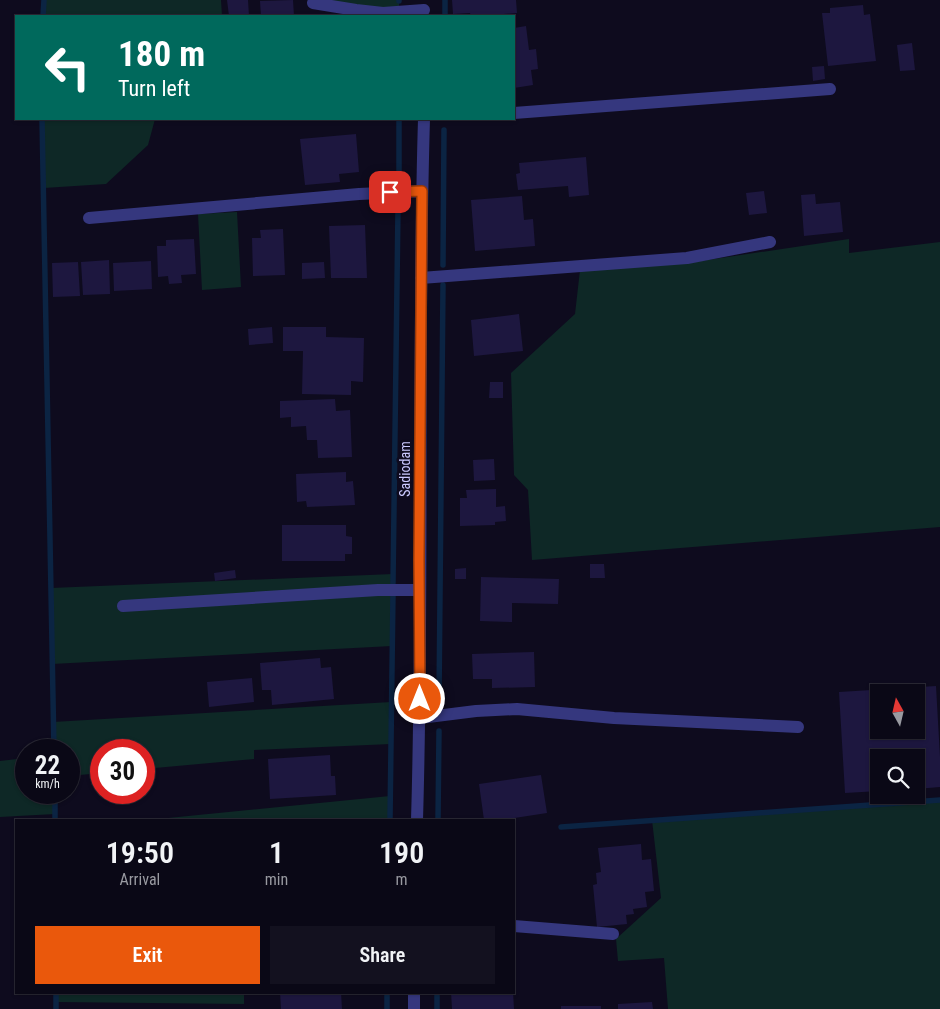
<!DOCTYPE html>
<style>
:root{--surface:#0a0816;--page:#13111f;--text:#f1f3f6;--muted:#999aa1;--line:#2a2935;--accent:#ea580c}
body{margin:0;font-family:"Roboto Condensed",sans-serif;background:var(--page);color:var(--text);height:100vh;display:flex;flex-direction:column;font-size:19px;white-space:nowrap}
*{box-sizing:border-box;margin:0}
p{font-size:16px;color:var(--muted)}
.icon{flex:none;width:28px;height:28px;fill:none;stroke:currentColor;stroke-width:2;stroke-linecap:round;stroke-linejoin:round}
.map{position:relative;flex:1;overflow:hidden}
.side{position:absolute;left:15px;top:819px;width:500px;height:175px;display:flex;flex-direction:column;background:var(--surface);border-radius:0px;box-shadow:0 1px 4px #0004,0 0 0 1px var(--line)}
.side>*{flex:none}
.guide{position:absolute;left:15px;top:15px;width:500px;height:105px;border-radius:0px;box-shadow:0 1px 4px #0004,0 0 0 1px var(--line);background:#00695c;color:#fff;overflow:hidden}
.needle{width:32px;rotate:352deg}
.tools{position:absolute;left:870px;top:684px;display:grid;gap:10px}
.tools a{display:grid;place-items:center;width:55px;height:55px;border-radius:0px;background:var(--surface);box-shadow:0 1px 4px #0004,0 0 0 1px var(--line);font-size:25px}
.speed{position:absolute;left:15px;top:739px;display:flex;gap:10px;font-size:25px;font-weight:700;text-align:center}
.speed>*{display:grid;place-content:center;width:65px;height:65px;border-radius:50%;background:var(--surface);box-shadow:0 1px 4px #0004,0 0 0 1px var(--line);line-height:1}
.speed small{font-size:12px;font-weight:400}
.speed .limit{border:8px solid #d22;background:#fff;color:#111}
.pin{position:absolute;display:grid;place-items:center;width:42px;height:42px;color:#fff;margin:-21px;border-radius:10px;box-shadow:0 2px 8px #0006}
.me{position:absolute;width:55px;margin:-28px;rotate:0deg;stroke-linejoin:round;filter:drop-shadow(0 0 4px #0008)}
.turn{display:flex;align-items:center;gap:18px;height:105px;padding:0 20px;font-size:22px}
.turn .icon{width:65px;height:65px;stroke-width:2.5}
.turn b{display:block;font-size:35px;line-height:42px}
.eta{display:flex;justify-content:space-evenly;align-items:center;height:85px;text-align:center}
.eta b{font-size:30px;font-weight:600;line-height:35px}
.cta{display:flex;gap:10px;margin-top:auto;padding:10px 20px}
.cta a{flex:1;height:58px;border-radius:0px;background:var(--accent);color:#fff;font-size:20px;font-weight:600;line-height:58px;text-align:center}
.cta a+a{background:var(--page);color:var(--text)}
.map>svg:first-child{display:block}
.green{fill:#0e2826}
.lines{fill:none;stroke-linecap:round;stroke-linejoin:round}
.stream{stroke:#0b2443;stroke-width:5.5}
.building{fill:#1d173f;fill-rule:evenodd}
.minor{stroke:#35377e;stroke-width:12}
.route-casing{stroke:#983908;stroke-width:12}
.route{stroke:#ea580c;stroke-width:9}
.labels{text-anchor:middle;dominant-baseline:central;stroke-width:5;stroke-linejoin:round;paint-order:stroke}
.street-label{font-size:14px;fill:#cbc9ff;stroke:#0e0b1e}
</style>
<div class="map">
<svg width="940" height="1009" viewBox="0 0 940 1009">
<rect width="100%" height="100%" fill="#0e0b1e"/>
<path class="green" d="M44 0H221L222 16H43Z
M320 0H399V8L375 9Z
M42 119H155L148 145 106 184 44 188Z
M237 212 241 287 202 290 198 214Z
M849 239V253L940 242V527L532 560 528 490 514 475 511 373 575 314 580 270 687 263Z
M393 574 392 646 52 664 51 588Z
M391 702V744L254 750V759L144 769V750H101V773L69 776V750H54L53 722Z
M26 758V792L55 793V814L0 817V761Z
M390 796V820H148Z
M940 800V1009H668L664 958 618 961 616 939 661 898 652 820Z
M56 993H244V1004L56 1002Z"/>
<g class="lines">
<path class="stream" d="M399 1V0
M43 16 44 0
M445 16V0
M42 119 54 750
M399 175V119
M443 265 444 130
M393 583 398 209
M439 699 443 285
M55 792V820
M390 820 393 594
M438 820 439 731
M561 827 940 800
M56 992V1009
M387 1009V992
M437 1009V992"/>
</g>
<path class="building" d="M227 0H248L249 16H229Z
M293 0 294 16H261L260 1Z
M452 0H516L517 13 477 16H471L470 13 453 14Z
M863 5 864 15 870 14 876 61 828 66 822 13H830V8Z
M526 26 529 50 536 49 538 69 531 70 533 85 514 88V28Z
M912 43 915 70 900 71 897 45Z
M824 66 825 79 813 81 812 67Z
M356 134 359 172 339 174 340 182 305 185 300 139Z
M586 157 589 195 569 197 568 186 518 190 516 174 520 173 519 163Z
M764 191 767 213 749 215 746 193Z
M815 194 816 204 840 202 843 232 804 236 801 195Z
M522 196 524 220 533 219 535 246 475 251 471 200Z
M365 225 367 278H331L329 226Z
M283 229 285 275 253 276 252 238H261L260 230Z
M194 239 196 274 181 275 182 283 169 284 168 276 158 277 157 246H166V240Z
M109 260 110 294 83 295 81 262Z
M151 261 152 289 114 291 113 263Z
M78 262 80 296 53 297 52 263Z
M324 262 325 278 302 279V263Z
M519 314 523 351 474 356 471 320Z
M272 327 273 343 249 345 248 329Z
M283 327H326V337L364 338 363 382 351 381V395L302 394 303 351H283Z
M490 382H503V398H489Z
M335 399 336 411 350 410 352 457 318 458 317 440H307L306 426 291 427V417L280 418V401Z
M494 459 495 480 474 481 473 460Z
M346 472V482L353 481 355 505 307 507 306 501 297 502 296 474Z
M496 489V507L505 506 506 521 495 522V525L460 526V498H467L466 490Z
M282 525H346V536L352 537V554H345V561H282Z
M590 564H604L605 578H590Z
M466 568V579H455V569Z
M235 570 236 578 215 581 214 573Z
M481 577 559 579 558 604 512 603V622L480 621Z
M534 652 535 687 492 688V679H473L472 654Z
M320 658 321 668 331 667 334 699 272 705 271 690H262L260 663Z
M252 678 254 702 209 707 207 682Z
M936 686 940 757V787L916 789V758H879V791L845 793 839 692ZM879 692H916V730H879Z
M330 755 331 776H335L336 795 270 799 268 759Z
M541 775 547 813 501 820H484L479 784Z
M641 844 642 860 651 859 654 891 645 892 647 907 633 909 634 914 626 915 627 924 597 927 593 885 597 884 596 873 601 872 598 848Z
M280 992H341L342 1009H281Z
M451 992H513L514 1009H452Z
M652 1002 653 1009H618V1004Z
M561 1006H601V1009H561Z"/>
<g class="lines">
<path class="minor" d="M313 3 356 10 383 13 424 10
M514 113 830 89
M89 218 359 194 422 191
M421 278 687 258 770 242
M123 606 378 590H419
M420 718 476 711 517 709 614 718 798 727
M417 820C424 586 417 352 424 119
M514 926 613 934
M414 1009V992"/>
</g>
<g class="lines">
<g class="route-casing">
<path id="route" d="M390 192 422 191 419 560 420 699"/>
</g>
<use href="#route" class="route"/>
</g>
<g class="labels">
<g class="street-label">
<text transform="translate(405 469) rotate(-90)">Sadiodam</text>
</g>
</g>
</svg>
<div class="tools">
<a><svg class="needle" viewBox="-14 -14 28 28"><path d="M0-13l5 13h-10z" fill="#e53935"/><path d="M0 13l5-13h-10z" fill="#999aa1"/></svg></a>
<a><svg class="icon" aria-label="search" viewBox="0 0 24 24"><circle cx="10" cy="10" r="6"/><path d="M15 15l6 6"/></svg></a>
</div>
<div class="speed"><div>22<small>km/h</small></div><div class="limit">30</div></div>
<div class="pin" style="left:390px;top:192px;background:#d93025"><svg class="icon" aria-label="arrive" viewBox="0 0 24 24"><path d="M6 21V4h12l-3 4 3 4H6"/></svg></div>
<svg class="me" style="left:420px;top:699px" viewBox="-20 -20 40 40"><circle r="17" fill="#ea580c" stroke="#fff" stroke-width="3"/><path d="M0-11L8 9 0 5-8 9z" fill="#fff"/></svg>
<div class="guide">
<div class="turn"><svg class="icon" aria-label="left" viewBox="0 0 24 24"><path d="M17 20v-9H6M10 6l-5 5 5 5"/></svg><div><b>180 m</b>Turn left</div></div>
</div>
<section class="side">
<div class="eta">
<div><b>19:50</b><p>Arrival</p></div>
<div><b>1</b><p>min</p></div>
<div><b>190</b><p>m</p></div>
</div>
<div class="cta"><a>Exit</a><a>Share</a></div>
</section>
</div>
